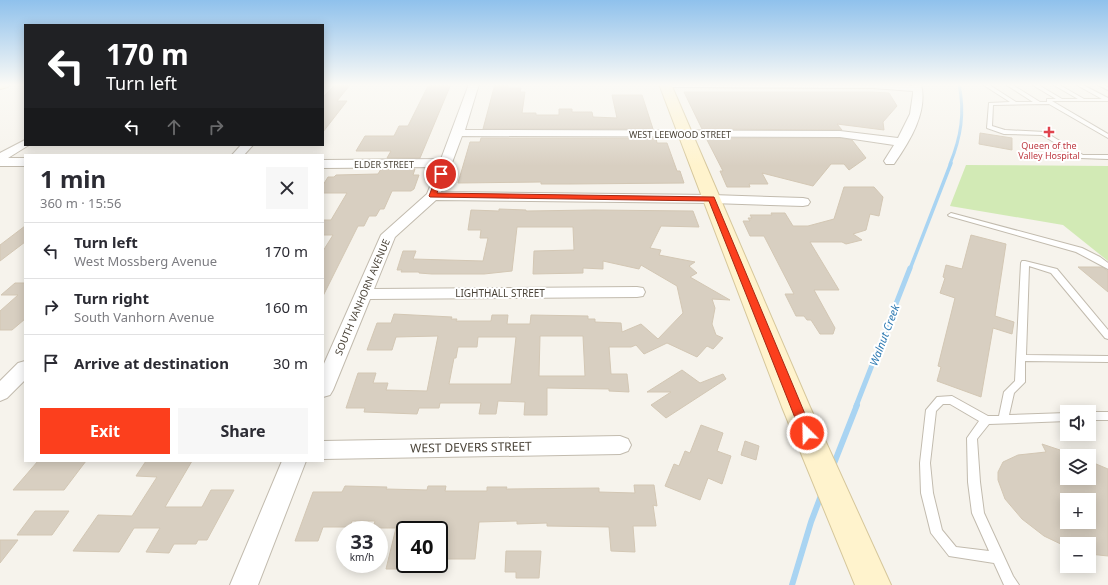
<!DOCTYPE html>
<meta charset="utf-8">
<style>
:root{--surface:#fff;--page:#f7f7f7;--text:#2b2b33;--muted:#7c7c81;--line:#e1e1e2;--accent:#fc3f1d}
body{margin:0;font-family:"Noto Sans",sans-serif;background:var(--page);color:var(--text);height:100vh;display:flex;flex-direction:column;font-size:15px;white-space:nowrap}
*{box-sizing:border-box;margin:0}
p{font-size:13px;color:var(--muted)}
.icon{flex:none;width:22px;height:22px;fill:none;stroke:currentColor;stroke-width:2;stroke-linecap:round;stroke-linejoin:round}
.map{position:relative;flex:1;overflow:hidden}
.side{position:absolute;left:24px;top:154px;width:300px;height:308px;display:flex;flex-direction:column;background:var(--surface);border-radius:0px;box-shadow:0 2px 10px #0003}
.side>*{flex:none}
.top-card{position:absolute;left:24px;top:24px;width:300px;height:122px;border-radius:0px;box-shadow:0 2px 10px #0003;background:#202124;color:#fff;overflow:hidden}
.buttons{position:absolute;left:1060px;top:405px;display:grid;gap:8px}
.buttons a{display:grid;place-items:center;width:36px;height:36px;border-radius:0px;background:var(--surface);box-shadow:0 2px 10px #0003;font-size:20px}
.speed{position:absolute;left:336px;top:521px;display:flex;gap:8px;font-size:20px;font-weight:700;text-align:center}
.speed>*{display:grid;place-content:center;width:52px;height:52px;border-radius:50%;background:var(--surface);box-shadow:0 2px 10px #0003;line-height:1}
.speed small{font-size:10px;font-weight:400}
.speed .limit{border:2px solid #111;border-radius:6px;background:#fff;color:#111}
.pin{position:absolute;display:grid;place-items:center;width:34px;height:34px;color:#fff;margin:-17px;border:2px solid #fff;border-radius:50%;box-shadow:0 1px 4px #0007}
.me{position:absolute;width:44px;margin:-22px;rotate:337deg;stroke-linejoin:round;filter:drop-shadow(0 0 3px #0008)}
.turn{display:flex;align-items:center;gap:14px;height:84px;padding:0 16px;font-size:18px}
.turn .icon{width:52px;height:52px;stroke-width:2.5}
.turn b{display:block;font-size:28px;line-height:34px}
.lanes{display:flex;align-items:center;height:38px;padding:0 16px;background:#0003;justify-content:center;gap:20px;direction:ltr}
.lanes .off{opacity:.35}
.round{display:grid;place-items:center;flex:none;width:42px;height:42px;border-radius:0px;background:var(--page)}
.summary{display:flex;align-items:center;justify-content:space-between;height:68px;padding:0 16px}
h1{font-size:24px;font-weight:700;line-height:30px}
.action{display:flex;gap:8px;margin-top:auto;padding:8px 16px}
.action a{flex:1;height:46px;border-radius:0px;background:var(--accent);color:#fff;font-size:16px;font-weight:700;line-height:46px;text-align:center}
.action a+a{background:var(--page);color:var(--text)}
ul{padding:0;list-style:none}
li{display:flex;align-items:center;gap:12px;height:56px;padding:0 16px;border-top:1px solid var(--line)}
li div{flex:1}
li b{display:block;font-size:15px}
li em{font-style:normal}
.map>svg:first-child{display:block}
.green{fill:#d2eab5}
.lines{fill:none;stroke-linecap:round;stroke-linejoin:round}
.stream-far3{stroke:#a9d4f2;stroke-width:3}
.stream-far2{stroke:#a9d4f2;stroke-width:3.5}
.stream-far1{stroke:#a9d4f2;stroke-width:5}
.stream{stroke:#a9d4f2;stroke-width:6}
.building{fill:#d8cfc1;stroke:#d3c7b4;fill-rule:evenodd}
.lane-casing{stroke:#c2bbae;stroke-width:2}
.street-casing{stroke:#c2bbae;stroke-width:2}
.secondary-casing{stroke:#d6c79b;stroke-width:2}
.lane{fill:#fff;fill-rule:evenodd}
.street{fill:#fff;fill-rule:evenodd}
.secondary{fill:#fff3cd;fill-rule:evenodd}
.route{fill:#fc3f1d;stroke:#a42913}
.health-dot{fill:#e0444e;stroke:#fff;stroke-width:1.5}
.labels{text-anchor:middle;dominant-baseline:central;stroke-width:4;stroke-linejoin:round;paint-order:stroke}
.far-street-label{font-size:9px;fill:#4b4439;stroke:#fff}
.far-health-label{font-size:9px;fill:#be3a42;stroke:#fff}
.street-label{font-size:10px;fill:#4b4439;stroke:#fff}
.water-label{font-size:11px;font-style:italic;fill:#2e7ab2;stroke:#fff}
.near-street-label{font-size:12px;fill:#4b4439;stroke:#fff}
</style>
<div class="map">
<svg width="1108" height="585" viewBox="0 0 1108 585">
<rect width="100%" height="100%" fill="#f6f3ec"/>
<path class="green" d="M966 165 1108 166V261L1063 225 950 206Z"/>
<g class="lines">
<path class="stream-far3" d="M950 164C961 137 965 113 959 84"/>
<path class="stream-far2" d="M910 269 951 163"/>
<path class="stream-far1" d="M856 406 910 268"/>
<path class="stream" d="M833 466 857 405
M792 585 811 522 822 493"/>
</g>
<path class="building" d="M429 84H451L420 158H387L391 151H356L365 136H394L399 126H408Z
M495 84H509L508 88H521L520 92H525L522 113H536V115H559V109H572V112H592L593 117 617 118 612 95H642L653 129H483Z
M335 85H350L337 101H347L323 132V97Z
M684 92H871L889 93 897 106 883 122 884 130 837 124 842 130 702 129Z
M980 133 1012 138V150L979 144Z
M481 138H656L657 143H667L677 171H680L684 183 569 184H541V182L458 183 470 142H480Z
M706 138H840L852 140 866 158 849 170 844 164H831L813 186 762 173 768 184H749L750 187H727L720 171H723Z
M381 169H415L413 175H419L414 189 411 191H392L384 209H380L376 216H369L364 226H358L323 296V251L333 235H323V220H331L347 193H323V185L328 177H334L336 175 378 174Z
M844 187H874L883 197 879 216 870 214 866 230 853 234 862 240 846 244 842 242H810L839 290H814L835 328 833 334H820L811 320H807L804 316H796L785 294H794L764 236H750L743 221H750L748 218H752L750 215H772L771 213H785L793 226H808L834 219Z
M499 209 526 210V211L594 210 693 211 699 227 661 226 650 248 661 250 659 255 695 262 689 266 697 273 690 277 730 300 712 299 715 308 712 324 716 335 723 338 713 349 707 346 697 357 667 343 644 354 636 345 631 347H609L611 374H627L629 392 609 391V389L547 388V415H524L525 402 498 401 496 414H479L481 403H440L439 408H419L417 414 364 412 365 408H346L358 373H376L373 383H388L386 390 427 391 438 336 396 337 392 350H367L377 323H391L394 314 452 317 451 319H457L456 321H491L492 315H508L507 324H530L531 315 588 316V319H595V322L621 323 622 332 641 324 658 339 683 313 677 286 641 265 639 269 603 261V269L583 268V273L533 274 534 251 574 250 573 227H517L512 271 484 274H432L419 273V272H401L402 270H397L403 251H416L413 259 483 261 488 238H480L481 230H468L471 210 499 211ZM540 336H583L585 376H539ZM478 337H516L511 384H449L454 358H456L458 347H477Z
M25 226V242L0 261V245Z
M971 235 1006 244 995 316 1014 322 1012 334 993 328 981 397 937 381 941 367 938 366 955 298 940 293 945 278 943 277 946 265 962 269Z
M1078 267H1102L1108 271V292Z
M15 283H25V319L12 330H0V311L18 295H1Z
M682 370 700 383 723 374 726 379 666 418 651 405 671 392H647Z
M701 425 723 433 717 451 731 456 722 484 708 478 700 500 665 486 674 464 679 466 685 451 690 453Z
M745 441 759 446 756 460 741 455Z
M1042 444 1078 456H1067V478H1089V461L1108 469V556L1089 554V544H1067V547L1044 536 1022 519 1005 499 998 480V472L1003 462 1018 455 1046 452ZM1067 500H1089V522H1067Z
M38 461H86L64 490H13Z
M146 461H192L165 507H202L211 490H234L207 540H198L196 544H174L169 553 146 552 160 528H134L119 552 73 551 98 515 132 516 157 477 136 476Z
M634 485H654L657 506 653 505 656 526H633L635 552 611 551 609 527 547 526V523L517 524V521L479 522 475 559H441L445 533H439V530H405V569H386L396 528H373L375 521H352L350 527H323L318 541H295L313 492H342L345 486 387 487 386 489 427 490 428 486H446L445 491H487V487H507L506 489 599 488V492L635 493Z
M35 511H69L52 535H17Z
M0 540H18L0 563Z
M506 551H541L539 578H516V572H505Z"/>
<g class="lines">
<g class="lane-casing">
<path id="lane" d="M982 84H988L1016 102H1033L1005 84H1011L1040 102H1047V99H1056L1031 84H1037L1062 99H1078L1052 84H1058L1084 99H1102L1075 84H1081L1108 98V101H1052L1108 134V138L1049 104 993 105 992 126 1005 130 1045 132 1083 155H1108V159L1080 158 1042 135 1004 134 987 128 989 103 1010 102Z
M1096 84H1102L1108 87V90Z
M951 213 1082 248 1100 257 1108 263V269L1076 252 949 216 948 215Z
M1022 261H1025L1057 269 1108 330V339L1105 338 1051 273 1029 266 1026 355 1108 356V362L1025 361V382L1014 393 1009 415 1067 413V421L989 424 977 439 980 482 984 513 1013 576 1019 585H1004L994 563 949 556 931 533 921 493 920 463 926 410 937 397 952 396 988 416H999L1004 392 1015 381 1021 263ZM943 404H950L979 421 967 438 968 482 972 513 989 551 956 547 942 530 933 493 930 463 936 411Z
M1089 412H1108V420H1089Z"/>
</g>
<g class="street-casing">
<path id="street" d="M469 84H479L465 130 840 131 898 138 910 114 913 94V91L873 88 665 87 660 84H896L912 86 911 84H921C928 112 910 141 894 164H886L884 161 894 145 840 137 462 136 441 192 712 195 803 198 808 199 810 202 808 205 803 206 712 203 436 200 395 237 374 289 637 287 643 288 645 292 643 296 637 297 370 299 333 390 330 395 323 397V366L381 235 427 194 438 167 323 168V160L441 159Z
M25 140V145H29L8 158H25V166H0V153Z
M241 145H253L244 155H232Z
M25 361V380L7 398 0 401V381L18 363Z
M620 436 628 439 631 445 628 451 620 454 323 459V441Z
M282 461H306L258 585H230Z"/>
</g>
<g class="secondary-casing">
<path id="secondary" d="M0 84H10L8 87 0 89Z
M659 84H671L810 407 891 585H855L782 407Z"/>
</g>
<use href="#lane" class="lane"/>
<use href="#street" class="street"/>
<use href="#secondary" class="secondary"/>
</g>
<linearGradient id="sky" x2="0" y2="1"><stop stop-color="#8fc1ec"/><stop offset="0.51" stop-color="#fbfaf6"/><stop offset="1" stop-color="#fbfaf6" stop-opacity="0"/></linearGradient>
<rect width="1108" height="166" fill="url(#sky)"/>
<path class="route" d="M438 172 444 174 437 193 714 197 813 433 812 436 807 438 803 436 801 433 709 201 430 197 429 196Z"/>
<path class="health-dot" d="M1047 126h4v4h4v4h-4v4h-4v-4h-4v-4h4z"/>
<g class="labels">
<g class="far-street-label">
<text x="680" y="134">WEST LEEWOOD STREET</text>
<text x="384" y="164">ELDER STREET</text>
</g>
<g class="far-health-label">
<text x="1049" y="145">Queen of the<tspan x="1049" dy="10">Valley Hospital</tspan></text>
</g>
<g class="street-label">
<text x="500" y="293">LIGHTHALL STREET</text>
<text transform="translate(362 297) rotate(-67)">SOUTH VANHORN AVENUE</text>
</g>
<g class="water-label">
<text transform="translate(884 335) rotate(-69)">Walnut Creek</text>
</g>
<g class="near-street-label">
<text transform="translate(471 447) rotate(-1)">WEST DEVERS STREET</text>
</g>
</g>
</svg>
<div class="buttons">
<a><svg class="icon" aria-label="sound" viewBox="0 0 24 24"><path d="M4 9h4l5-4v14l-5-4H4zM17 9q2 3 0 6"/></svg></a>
<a><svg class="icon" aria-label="layers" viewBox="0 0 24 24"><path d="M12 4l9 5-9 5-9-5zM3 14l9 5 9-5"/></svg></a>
<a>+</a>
<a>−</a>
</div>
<div class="speed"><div>33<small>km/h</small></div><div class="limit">40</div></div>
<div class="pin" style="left:441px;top:174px;background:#d93025"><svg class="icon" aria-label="arrive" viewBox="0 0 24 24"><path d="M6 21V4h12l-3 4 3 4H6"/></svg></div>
<svg class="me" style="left:807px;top:433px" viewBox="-20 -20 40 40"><circle r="17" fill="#fc3f1d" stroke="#fff" stroke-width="3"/><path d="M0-11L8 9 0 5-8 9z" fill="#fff"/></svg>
<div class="top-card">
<div class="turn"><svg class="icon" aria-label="left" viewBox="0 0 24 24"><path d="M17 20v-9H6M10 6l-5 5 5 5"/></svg><div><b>170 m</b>Turn left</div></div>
<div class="lanes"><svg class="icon" aria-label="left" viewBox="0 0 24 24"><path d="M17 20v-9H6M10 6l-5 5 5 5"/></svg><svg class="icon off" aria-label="ahead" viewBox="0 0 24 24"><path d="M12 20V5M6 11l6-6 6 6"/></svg><svg class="icon off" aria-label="right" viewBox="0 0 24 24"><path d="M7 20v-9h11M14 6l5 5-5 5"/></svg></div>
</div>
<section class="side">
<div class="summary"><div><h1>1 min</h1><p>360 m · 15:56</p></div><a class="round"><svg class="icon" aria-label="close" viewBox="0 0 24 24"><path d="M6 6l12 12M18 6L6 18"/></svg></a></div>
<ul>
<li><svg class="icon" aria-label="left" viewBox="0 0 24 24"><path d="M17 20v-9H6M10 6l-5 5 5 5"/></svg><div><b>Turn left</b><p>West Mossberg Avenue</p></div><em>170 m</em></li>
<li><svg class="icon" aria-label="right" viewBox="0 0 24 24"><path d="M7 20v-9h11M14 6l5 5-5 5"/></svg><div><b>Turn right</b><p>South Vanhorn Avenue</p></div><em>160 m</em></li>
<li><svg class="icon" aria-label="arrive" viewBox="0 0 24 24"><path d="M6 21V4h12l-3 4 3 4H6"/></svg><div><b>Arrive at destination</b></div><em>30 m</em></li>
</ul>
<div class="action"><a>Exit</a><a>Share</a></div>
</section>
</div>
